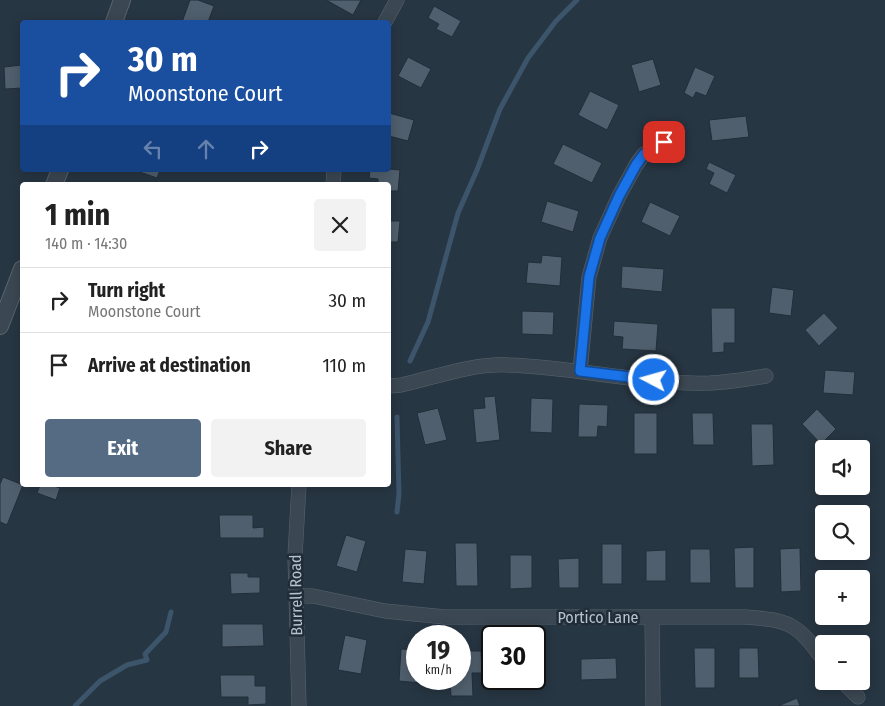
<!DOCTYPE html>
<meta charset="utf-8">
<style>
:root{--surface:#fff;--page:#f2f2f2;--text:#222;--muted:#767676;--line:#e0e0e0;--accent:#546b83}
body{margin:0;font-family:"Fira Sans Condensed",sans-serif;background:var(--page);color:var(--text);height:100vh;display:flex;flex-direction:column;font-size:19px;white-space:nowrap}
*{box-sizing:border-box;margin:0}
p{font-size:16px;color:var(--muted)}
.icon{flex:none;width:28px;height:28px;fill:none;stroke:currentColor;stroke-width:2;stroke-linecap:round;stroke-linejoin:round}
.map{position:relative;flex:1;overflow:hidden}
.side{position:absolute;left:20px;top:182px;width:371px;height:305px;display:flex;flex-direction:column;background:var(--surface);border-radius:5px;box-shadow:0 2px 12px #0003}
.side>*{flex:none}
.hud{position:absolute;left:20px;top:20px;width:371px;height:152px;border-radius:5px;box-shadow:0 2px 12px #0003;background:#1a4fa0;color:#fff;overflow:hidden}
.tools{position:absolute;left:815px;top:440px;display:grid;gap:10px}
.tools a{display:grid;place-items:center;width:55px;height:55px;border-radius:5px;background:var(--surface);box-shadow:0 2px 12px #0003;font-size:25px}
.speed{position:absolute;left:406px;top:625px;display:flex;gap:10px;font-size:25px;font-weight:700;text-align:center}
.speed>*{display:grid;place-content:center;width:65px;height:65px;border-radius:50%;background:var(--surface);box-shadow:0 2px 12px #0003;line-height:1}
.speed small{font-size:12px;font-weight:400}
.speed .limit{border:2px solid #111;border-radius:8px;background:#fff;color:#111}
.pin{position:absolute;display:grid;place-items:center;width:42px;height:42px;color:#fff;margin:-21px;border-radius:10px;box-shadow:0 2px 8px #0006}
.me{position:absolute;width:55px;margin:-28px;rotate:276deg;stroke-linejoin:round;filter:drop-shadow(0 0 4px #0008)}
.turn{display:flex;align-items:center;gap:18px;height:105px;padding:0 25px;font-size:22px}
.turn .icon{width:65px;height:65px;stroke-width:2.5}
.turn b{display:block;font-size:35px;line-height:42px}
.lanes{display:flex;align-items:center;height:48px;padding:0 25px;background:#0003;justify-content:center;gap:25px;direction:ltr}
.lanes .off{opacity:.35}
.round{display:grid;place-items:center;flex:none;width:52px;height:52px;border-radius:5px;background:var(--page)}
.headline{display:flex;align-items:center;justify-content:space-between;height:85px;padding:0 25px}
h1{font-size:30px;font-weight:700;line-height:38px}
.primary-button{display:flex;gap:10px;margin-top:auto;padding:10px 25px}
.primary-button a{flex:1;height:58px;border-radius:5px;background:var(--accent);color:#fff;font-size:20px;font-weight:700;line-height:58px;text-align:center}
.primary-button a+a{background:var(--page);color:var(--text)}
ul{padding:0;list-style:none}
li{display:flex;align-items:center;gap:15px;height:65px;padding:0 25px;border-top:1px solid var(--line)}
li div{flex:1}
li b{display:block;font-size:19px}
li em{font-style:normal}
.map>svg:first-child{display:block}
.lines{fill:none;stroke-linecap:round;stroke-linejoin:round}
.stream{stroke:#3c556b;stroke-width:5}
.building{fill:#505f6d;stroke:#222e3a}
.minor-casing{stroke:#59656f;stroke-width:15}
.tertiary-casing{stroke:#59656f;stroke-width:18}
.minor{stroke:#3b4752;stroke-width:14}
.tertiary{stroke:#3b4752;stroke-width:16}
.route-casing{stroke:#114b97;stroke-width:12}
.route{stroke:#1a73e8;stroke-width:9}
.labels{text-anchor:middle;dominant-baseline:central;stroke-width:5;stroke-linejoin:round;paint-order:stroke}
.street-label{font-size:16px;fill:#b8c2cc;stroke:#202c38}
</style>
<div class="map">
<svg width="885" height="706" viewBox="0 0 885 706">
<rect width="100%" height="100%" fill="#273643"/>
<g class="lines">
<path class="stream" d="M410 361 428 322 458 213 477 170 500 109 528 58 556 21 577 0
M397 512 399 494 397 417
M75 706 100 681 127 665 147 660 145 654 166 632 171 612"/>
</g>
<path class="building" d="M190 0H198L214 6 208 22H182Z
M326 0H361L353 15Z
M434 6 461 21 452 37 436 29 439 24 428 18Z
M408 57 431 69 421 88 398 76Z
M653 59 661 85 639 92 631 65Z
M22 65V88L5 89 4 67Z
M695 67 715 76 706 96 696 92 693 98 684 93Z
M590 91 619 105 607 130 578 115Z
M389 113 414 120 408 141 389 136Z
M746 116 749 137 712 141 709 120Z
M563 144 602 163 592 183 553 164Z
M709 162 736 175 727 193 709 184 714 173 706 169Z
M389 169 400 170 398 191H389V185H378V179L369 178 370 170Z
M134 170H160L157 178Z
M547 201 579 211 573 232 541 222Z
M650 202 680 216 670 236 641 222Z
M389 221H400L398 242H389Z
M542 255 562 257 560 286 526 283 528 262 541 263Z
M622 266 664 269 662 292 621 288Z
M389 276 392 277 390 299H389Z
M772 287 794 290 791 316 769 313Z
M711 308H735V343H724V352L712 353Z
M522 311 554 312 553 335 522 334Z
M824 313 838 328 819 346 805 330Z
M614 321 658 324 656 351 622 349 623 337 613 336Z
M825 370 855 372 853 395 823 393Z
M495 396 500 440 476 443 473 409 485 408 484 397Z
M531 398 553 399 552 433 530 432Z
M579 404 608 405 607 427 598 426 597 437H578Z
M438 408 447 440 425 445 417 413Z
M817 409 836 429 821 444 802 424Z
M634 413H657V454H634Z
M692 413H713L714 445H693Z
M751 424H773L774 465 752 466Z
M3 477 23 485 7 525 0 522V484Z
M40 485H51L60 488 56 500 37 493Z
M219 515H253V528L264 527V538H220Z
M346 535 366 541 357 572 336 566Z
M455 543H477L478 586H456Z
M602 544H622V584H602Z
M754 547V588H735L734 548Z
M800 548 801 591 781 592 780 549Z
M405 549 427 551 424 584 402 582Z
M690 549H710L711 583H690Z
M666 550V581H646V551Z
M510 555H532V588L510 589Z
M579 558V588H559L558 559Z
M230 573H248V577H260V593L231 594Z
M222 624H263L264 646 222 647Z
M345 635 367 640 361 674 338 670Z
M694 648H715V688H695Z
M739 648H758L759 678H739Z
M401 649 418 650V679H421V683L399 681Z
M462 651H481L482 673H472L473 696H451L450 679H460Z
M616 658 617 679 581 680V659Z
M220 675H255V686H266V704L248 705V697H221Z
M507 679H529V685H507Z
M797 698 800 706H778Z"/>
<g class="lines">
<g class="minor-casing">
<path id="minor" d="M385 22 397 0
M333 185 334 170
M580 371 589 277 600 238 619 196 636 165 644 154 664 143
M389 386 401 385C436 377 473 363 509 365 576 367 643 385 710 383 729 382 748 379 766 376
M295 596H313L385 611 445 617H745C790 620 798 624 824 661
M652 617 653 706
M842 681 858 697
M299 706 295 556 299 485"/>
</g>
<g class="tertiary-casing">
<path id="tertiary" d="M114 22 122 0
M54 185 60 170
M0 326 22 269"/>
</g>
<use href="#minor" class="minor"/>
<use href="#tertiary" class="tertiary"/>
</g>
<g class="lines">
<g class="route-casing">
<path id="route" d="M654 380 580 371 589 277 600 238 619 196 636 165 644 154 664 142"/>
</g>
<use href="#route" class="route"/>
</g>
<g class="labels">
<g class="street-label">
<text transform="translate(296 595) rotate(-91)">Burrell Road</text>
<text x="598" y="617">Portico Lane</text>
</g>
</g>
</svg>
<div class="tools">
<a><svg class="icon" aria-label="sound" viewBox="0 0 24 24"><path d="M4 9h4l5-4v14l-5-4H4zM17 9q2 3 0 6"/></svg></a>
<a><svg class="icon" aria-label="search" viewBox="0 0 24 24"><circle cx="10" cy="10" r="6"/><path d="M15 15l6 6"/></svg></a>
<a>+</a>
<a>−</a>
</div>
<div class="speed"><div>19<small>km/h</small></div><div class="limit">30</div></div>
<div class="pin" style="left:664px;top:142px;background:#d93025"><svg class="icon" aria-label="arrive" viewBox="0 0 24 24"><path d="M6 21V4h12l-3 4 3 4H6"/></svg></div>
<svg class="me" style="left:654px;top:380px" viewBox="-20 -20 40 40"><circle r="17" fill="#1a73e8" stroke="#fff" stroke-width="3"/><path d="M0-11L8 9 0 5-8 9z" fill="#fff"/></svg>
<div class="hud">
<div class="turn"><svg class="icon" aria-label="right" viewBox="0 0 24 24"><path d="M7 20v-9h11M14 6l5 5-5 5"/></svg><div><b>30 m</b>Moonstone Court</div></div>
<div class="lanes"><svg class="icon off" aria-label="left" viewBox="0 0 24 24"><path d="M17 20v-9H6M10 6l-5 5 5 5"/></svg><svg class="icon off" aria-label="ahead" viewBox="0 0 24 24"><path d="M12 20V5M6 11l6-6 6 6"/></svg><svg class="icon" aria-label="right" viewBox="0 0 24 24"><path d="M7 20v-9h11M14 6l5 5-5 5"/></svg></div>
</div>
<section class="side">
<div class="headline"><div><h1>1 min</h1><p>140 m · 14:30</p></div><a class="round"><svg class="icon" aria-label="close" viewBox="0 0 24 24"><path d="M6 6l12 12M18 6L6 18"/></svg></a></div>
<ul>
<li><svg class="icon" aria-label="right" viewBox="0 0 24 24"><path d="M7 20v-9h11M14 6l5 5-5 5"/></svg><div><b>Turn right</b><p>Moonstone Court</p></div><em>30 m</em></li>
<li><svg class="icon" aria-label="arrive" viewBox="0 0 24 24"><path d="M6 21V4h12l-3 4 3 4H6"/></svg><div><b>Arrive at destination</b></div><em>110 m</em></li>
</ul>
<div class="primary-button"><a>Exit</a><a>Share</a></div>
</section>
</div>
